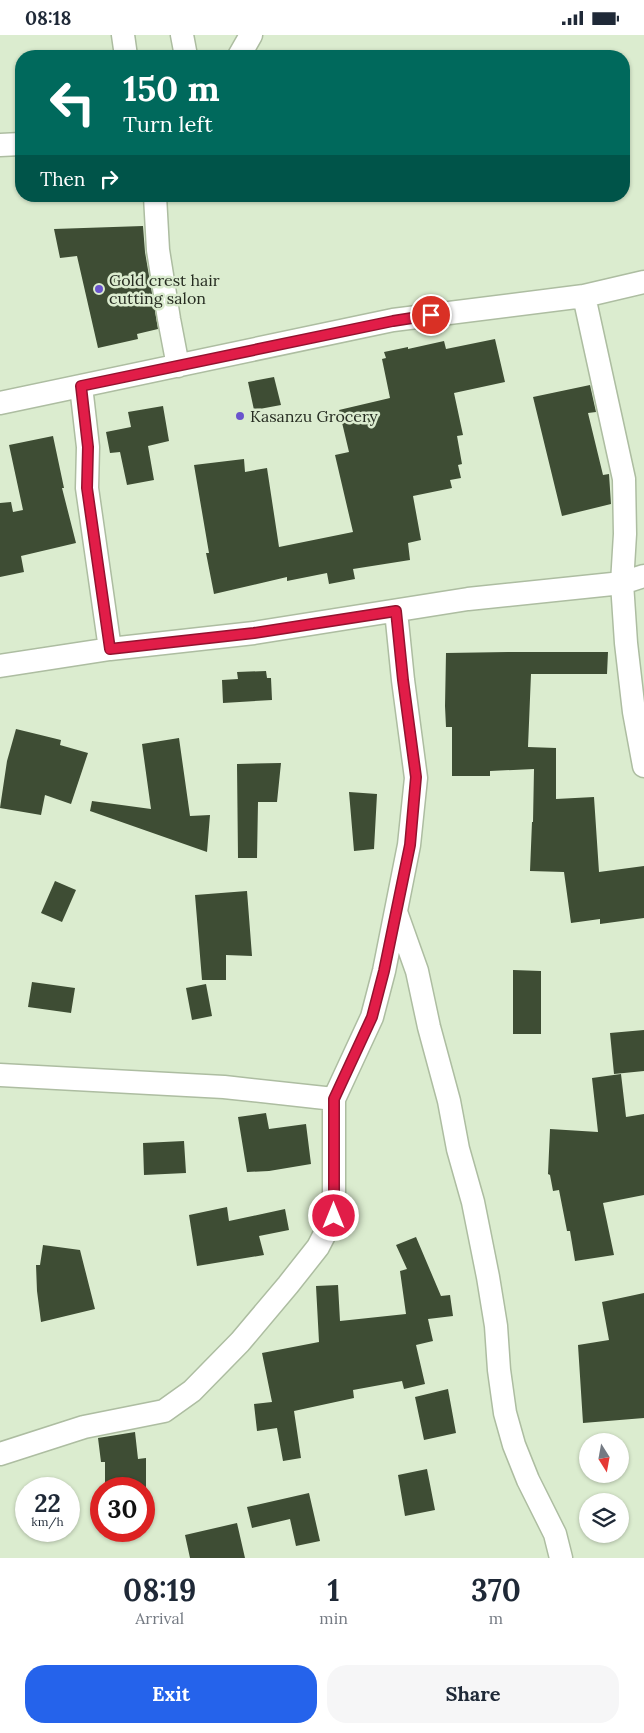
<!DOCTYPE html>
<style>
:root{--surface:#fff;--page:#f6f6f7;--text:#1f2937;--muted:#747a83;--accent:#2563eb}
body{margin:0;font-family:Lora,serif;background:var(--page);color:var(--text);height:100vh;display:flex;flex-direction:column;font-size:19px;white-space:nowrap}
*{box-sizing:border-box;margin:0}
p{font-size:16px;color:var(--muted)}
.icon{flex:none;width:28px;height:28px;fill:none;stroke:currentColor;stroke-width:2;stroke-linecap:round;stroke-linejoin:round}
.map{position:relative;height:1523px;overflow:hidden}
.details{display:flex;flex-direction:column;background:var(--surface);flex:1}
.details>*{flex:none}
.top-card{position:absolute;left:15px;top:15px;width:615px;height:152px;border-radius:20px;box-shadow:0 1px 4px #0004;background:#00695c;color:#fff;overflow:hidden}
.needle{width:32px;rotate:169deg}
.tools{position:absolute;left:579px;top:1398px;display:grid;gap:10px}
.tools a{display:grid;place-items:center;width:50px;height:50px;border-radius:50%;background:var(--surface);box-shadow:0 1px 4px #0004;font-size:25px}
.speed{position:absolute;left:15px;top:1442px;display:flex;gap:10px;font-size:25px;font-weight:700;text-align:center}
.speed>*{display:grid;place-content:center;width:65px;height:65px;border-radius:50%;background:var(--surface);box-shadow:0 1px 4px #0004;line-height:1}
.speed small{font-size:12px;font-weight:400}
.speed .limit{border:8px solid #d22;background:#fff;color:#111}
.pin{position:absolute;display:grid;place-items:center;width:42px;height:42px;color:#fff;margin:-21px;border:2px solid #fff;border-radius:50%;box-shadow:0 1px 5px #0007}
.me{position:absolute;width:55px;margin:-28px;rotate:0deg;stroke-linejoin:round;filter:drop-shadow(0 0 4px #0008)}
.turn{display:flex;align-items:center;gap:18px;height:105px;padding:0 25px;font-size:22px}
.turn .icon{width:65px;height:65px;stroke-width:2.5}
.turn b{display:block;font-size:35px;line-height:42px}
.then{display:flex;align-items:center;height:48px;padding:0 25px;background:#0003;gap:10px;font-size:19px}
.eta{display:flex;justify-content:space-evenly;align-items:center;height:85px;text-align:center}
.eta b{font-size:30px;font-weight:800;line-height:35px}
.cta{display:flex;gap:10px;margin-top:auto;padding:10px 25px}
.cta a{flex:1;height:58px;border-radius:20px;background:var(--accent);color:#fff;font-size:20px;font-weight:800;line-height:58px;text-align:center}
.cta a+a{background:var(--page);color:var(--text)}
.status{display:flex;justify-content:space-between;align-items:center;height:35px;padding:0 25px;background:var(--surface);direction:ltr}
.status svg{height:14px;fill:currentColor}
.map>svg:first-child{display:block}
.building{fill:#3e4d34}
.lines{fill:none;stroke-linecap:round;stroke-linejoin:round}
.street-casing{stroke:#adbda1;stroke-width:25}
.street{stroke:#fff;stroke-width:22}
.route-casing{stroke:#92132f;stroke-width:12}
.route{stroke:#e11d48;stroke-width:9}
.poi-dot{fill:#6a54cd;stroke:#dbeccf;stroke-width:2}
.labels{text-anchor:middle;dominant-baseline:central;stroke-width:5;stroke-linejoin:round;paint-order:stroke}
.poi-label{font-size:16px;fill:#262c21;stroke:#dbeccf;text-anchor:start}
</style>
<div class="status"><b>08:18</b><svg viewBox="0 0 49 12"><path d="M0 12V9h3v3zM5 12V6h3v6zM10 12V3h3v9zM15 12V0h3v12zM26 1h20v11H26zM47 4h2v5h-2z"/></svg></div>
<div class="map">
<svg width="644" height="1523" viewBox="0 0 644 1523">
<rect width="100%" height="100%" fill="#dbeccf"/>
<path class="building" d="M143 191 145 217 158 294 137 299 138 304 98 313 77 221 60 223 54 194Z
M495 304 505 347 454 358 463 400 457 401 462 429 458 430 461 443 450 445 452 453 413 461 421 505 408 508 410 525 353 534 355 544 329 549 327 538 287 546V542L214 559 206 518H209L194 430 244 424 245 437 267 433 279 512 353 497 335 420 349 417 339 375 390 363 382 324 386 323 384 317 408 312V314L444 306 446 314Z
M274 342 281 370 254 375 248 347Z
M590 350 596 377 588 378 603 440 609 439 611 469 562 481 533 362Z
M163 371 169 406 148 411 154 445 127 450 120 417 110 418 106 397 131 392 128 377Z
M53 401 64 453H62L76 508 21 521 24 537 0 542V468L11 467 13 477 23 475 9 410Z
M508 617H608L607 639H531L528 712 556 713V764L594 762 599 837 644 831V883L600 889V884L571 888 564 837 530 836 532 787H533L534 734 490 736V741H452V692H446L445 671 446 618Z
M266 636 267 643H271L272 665 223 668 222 645 238 644 237 637Z
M16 694 61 705 60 710 88 718 71 769 45 760 41 780 0 773 7 726Z
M179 703 190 781 210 780 207 817 90 776 92 766 151 774 142 709Z
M281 728 277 767H258L257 823H238L237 729Z
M349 757 377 759 374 814 354 816Z
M55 846 76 855 62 887 41 878Z
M247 856 252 921 226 920V945H202L195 860Z
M513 935 541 936V999H513Z
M32 947 75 953 71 978 28 972Z
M206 949 212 981 192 985 186 953Z
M644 995V1036L614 1039 610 998Z
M621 1039 626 1082 644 1079V1160L603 1168 614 1220 575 1226 570 1196H567L559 1155 553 1156 550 1140 548 1139 550 1094 598 1097 592 1043Z
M266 1078 269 1094 306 1089 311 1129 269 1136 247 1137 238 1082Z
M184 1106 186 1138 144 1140 143 1108Z
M227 1172 229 1186 285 1174 289 1195 259 1201 264 1220 197 1231 189 1180Z
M416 1202 441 1261 450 1260 453 1281 428 1284 433 1306 416 1310 425 1349 404 1354 402 1346 353 1355 354 1363 294 1376 301 1423 283 1426 277 1393 257 1396 254 1369 272 1367 262 1318 319 1307 316 1251 338 1250 340 1286 406 1279 400 1236 407 1234 396 1210Z
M43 1210 80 1215 95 1274 41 1287 37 1256 36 1230H40Z
M644 1258V1383L583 1388 578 1310 609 1305 602 1267Z
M448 1354 456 1398 424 1405 415 1362Z
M135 1397 138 1424 146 1423V1454H105V1427H101L98 1403Z
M427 1434 435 1475 405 1481 398 1440Z
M309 1458 320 1506 296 1511 290 1484 252 1493 247 1472Z
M237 1488 245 1523H190L185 1500Z"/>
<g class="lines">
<g class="street-casing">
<path id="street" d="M123 0 126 21
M182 0 186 21
M239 21 251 0
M0 110 21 109
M155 161 158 215 169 284 178 331
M584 261 624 444 625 499 622 548 626 608 634 677 644 731
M81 351 88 412 87 453 110 614
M0 368 393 285 584 261 644 247
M0 631 110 614 254 598 468 564 622 548 644 541
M396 877 417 936 429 992 449 1066 458 1114 473 1167 488 1242 496 1291 499 1335 505 1378 514 1410 528 1445 555 1499 561 1523
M0 1040 224 1052 334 1064
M0 1419 84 1392 164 1376 192 1356 240 1307 288 1250 318 1212 334 1181V1064L372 982 384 936 409 810 416 743 403 645 396 576"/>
</g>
<use href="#street" class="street"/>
</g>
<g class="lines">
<g class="route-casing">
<path id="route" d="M334 1181V1064L372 982 384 936 410 810 416 742 403 645 396 576 254 598 110 614 87 453 88 412 81 351 393 286 431 280"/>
</g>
<use href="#route" class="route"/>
</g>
<g class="poi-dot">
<circle cx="99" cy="254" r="5"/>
<circle cx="240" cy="381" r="5"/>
</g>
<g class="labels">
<g class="poi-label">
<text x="109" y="245">Gold crest hair<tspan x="109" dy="18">cutting salon</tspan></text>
<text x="250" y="381">Kasanzu Grocery</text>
</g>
</g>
</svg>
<div class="tools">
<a><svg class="needle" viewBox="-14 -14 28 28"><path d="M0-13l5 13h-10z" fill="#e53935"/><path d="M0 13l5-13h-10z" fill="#747a83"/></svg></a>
<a><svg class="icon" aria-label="layers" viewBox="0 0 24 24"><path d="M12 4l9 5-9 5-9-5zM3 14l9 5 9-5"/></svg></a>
</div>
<div class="speed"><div>22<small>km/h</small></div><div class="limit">30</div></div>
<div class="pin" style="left:431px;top:280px;background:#d93025"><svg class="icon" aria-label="arrive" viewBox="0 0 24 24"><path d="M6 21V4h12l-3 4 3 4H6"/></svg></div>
<svg class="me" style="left:334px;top:1181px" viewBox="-20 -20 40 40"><circle r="17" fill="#e11d48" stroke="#fff" stroke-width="3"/><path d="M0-11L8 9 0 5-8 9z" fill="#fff"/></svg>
<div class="top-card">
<div class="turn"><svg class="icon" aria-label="left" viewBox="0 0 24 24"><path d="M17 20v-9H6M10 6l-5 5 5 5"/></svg><div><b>150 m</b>Turn left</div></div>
<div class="then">Then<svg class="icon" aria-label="right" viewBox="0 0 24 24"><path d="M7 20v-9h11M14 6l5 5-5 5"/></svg></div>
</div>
</div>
<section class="details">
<div class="eta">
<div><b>08:19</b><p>Arrival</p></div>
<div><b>1</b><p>min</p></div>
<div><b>370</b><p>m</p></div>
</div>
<div class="cta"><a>Exit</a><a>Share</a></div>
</section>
